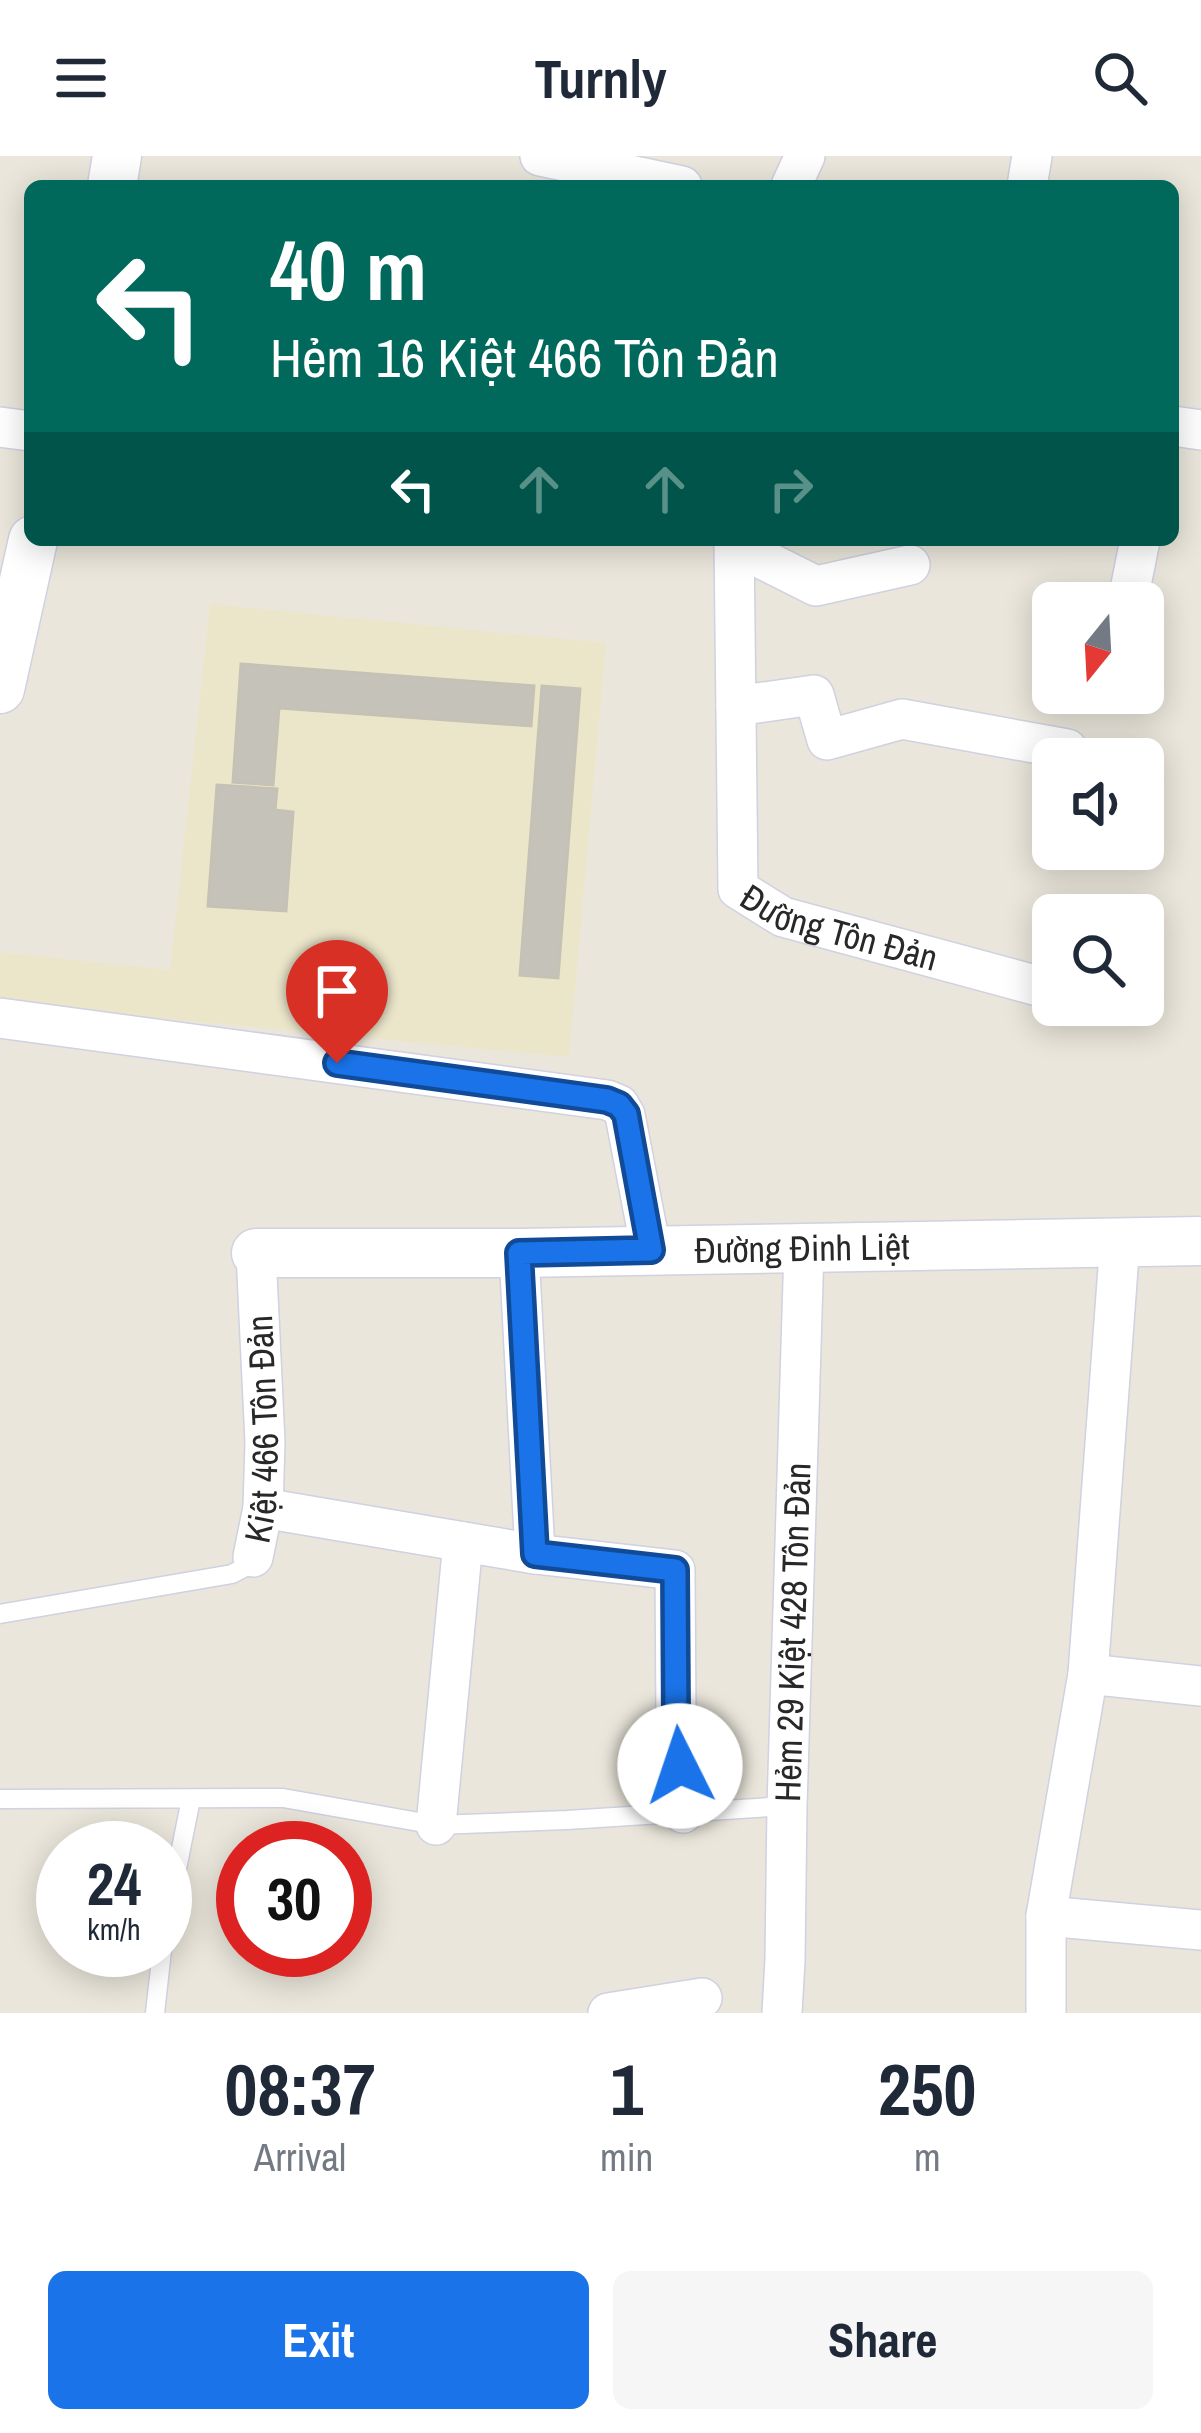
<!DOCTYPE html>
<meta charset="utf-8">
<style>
:root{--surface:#fff;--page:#f6f6f7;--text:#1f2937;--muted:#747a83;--accent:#1a73e8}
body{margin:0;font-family:"Archivo Narrow",sans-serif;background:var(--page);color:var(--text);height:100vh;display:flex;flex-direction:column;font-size:45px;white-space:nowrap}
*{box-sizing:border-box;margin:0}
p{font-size:39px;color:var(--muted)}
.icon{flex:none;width:66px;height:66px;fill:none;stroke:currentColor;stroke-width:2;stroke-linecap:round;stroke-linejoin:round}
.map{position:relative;height:1857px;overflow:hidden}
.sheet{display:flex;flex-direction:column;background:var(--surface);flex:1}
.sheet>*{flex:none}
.top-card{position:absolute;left:24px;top:24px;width:1155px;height:366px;border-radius:18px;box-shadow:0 6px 30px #0003;background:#00695c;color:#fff;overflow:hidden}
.needle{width:78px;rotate:198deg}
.buttons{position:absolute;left:1032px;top:426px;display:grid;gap:24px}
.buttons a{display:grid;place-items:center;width:132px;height:132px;border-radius:18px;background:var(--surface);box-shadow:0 6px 30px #0003;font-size:60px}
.speed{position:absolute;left:36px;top:1665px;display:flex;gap:24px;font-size:60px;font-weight:700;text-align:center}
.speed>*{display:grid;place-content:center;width:156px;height:156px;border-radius:50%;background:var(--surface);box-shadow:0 6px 30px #0003;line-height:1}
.speed small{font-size:30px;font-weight:400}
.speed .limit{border:18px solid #d22;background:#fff;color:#111}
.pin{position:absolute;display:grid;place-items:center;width:102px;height:102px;color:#fff;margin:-123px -51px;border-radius:50% 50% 50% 0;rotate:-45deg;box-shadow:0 0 12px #0007}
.pin .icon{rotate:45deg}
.me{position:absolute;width:132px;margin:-66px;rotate:356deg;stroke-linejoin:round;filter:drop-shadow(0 0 9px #0008)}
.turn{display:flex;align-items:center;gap:42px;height:252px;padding:0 48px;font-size:54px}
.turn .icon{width:156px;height:156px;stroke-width:2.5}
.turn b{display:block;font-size:84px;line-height:102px}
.lanes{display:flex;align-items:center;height:114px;padding:0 48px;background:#0003;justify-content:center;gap:60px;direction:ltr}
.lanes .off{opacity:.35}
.eta{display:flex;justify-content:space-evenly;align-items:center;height:204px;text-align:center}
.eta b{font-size:72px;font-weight:800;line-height:84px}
.action{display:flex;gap:24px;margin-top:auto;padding:24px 48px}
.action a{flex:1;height:138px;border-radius:18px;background:var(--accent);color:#fff;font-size:48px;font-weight:800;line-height:138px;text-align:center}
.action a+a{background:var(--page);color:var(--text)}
header{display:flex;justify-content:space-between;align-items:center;height:156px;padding:0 48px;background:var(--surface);font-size:54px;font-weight:800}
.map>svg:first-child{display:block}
.education{fill:#ebe6ca}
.building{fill:#c5c2ba;stroke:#c5c2b5;stroke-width:3}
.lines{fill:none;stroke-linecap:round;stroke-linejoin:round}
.service-casing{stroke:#d0d1e1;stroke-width:21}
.minor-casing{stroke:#d0d1e1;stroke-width:42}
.tertiary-casing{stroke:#d0d1e1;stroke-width:51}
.service{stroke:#fff;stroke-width:18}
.minor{stroke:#fff;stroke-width:39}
.tertiary{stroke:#fff;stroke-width:48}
.route-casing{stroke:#114b97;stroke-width:30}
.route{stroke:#1a73e8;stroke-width:21}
.labels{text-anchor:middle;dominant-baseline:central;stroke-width:12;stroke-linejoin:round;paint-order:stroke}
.street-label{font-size:36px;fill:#282828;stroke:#fff}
</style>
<header><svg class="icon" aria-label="menu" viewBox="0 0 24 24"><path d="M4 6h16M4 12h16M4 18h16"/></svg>Turnly<svg class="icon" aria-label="search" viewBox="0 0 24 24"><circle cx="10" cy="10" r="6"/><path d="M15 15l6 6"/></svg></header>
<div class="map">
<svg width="1201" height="1857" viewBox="0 0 1201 1857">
<rect width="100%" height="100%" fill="#eae6db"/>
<path class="education" d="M210 448 606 487 569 901 0 847V796L170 814Z"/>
<path class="building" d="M241 508 534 530 531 570 279 552 273 629 233 626Z
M542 530 580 533 558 822 520 819Z
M217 629 277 633 275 654 293 656 286 755 208 750Z"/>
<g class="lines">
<g class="service-casing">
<path id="service" d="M0 1458 232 1418 249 1409 253 1401
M0 1643 283 1642 436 1669 567 1664 787 1650
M165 1772 191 1643
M155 1857 162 1794"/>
</g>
<g class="minor-casing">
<g id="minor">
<path d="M540 0 682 30"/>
<path d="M791 30 805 0"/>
<path d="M1027 30 1032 0"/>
<path d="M1173 270 1201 274"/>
<path d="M0 271 30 275"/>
<path id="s1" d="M734 384 738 733 783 761 1053 834"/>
<path d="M734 389 816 430 910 409"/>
<path d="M1129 439 1140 384"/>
<path d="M736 550 814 539 827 584 902 563 1067 593"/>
<path d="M0 862 607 944 619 949 625 959 651 1094"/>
<path d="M519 1097 535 1398"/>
<path d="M263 1352 535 1398 675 1414 676 1563 683 1657"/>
<path id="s2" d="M253 1401 263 1352 265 1286 256 1097"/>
<path d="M1088 1518 1201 1530"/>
<path d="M436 1669 463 1386"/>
<path d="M1046 1760 1201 1774"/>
<path d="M608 1857 702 1842"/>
<path id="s3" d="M782 1857 785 1804 787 1650 804 1092"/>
<path d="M1046 1857V1760L1088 1518 1120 1085"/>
</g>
</g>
<g class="tertiary-casing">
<g id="tertiary">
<path d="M112 30 117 0"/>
<path d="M0 533 33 384"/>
<path id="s4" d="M256 1097H519L1201 1085"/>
</g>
</g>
<use href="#service" class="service"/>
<use href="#minor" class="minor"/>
<use href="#tertiary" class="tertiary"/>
</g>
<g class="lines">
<g class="route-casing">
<path id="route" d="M337 907 607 944 619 949 626 958 651 1094 519 1097 535 1398 675 1414 676 1563 680 1610"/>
</g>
<use href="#route" class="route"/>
</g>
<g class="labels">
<g class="street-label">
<text stroke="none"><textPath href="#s1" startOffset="459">Đường Tôn Đản</textPath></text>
<text stroke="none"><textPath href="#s4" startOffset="546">Đường Đinh Liệt</textPath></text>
<text stroke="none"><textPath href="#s2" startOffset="129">Kiệt 466 Tôn Đản</textPath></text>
<text stroke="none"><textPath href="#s3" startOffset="381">Hẻm 29 Kiệt 428 Tôn Đản</textPath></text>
</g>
</g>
</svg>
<div class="buttons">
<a><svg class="needle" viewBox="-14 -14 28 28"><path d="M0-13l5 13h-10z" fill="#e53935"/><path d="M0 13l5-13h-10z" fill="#747a83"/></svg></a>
<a><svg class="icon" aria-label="sound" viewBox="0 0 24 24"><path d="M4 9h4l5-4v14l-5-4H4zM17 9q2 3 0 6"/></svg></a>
<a><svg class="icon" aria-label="search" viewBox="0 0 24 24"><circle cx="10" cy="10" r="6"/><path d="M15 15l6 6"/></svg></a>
</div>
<div class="speed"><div>24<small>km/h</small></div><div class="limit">30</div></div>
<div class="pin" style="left:337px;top:907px;background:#d93025"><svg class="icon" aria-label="arrive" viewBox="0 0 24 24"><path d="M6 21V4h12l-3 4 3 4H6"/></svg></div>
<svg class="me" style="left:680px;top:1610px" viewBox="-20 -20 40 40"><circle r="19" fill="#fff"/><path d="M0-13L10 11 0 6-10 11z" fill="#1a73e8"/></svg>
<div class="top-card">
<div class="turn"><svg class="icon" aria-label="left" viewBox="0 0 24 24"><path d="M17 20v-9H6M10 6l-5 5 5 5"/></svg><div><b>40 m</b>Hẻm 16 Kiệt 466 Tôn Đản</div></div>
<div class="lanes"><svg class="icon" aria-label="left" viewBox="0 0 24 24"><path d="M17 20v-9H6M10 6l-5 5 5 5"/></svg><svg class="icon off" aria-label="ahead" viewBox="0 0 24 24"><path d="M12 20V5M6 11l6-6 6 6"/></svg><svg class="icon off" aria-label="ahead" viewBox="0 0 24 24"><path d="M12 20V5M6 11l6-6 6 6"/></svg><svg class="icon off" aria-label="right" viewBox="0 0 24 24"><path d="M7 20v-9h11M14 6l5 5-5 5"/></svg></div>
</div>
</div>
<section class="sheet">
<div class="eta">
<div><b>08:37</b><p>Arrival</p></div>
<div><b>1</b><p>min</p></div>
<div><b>250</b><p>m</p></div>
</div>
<div class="action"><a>Exit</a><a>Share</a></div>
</section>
